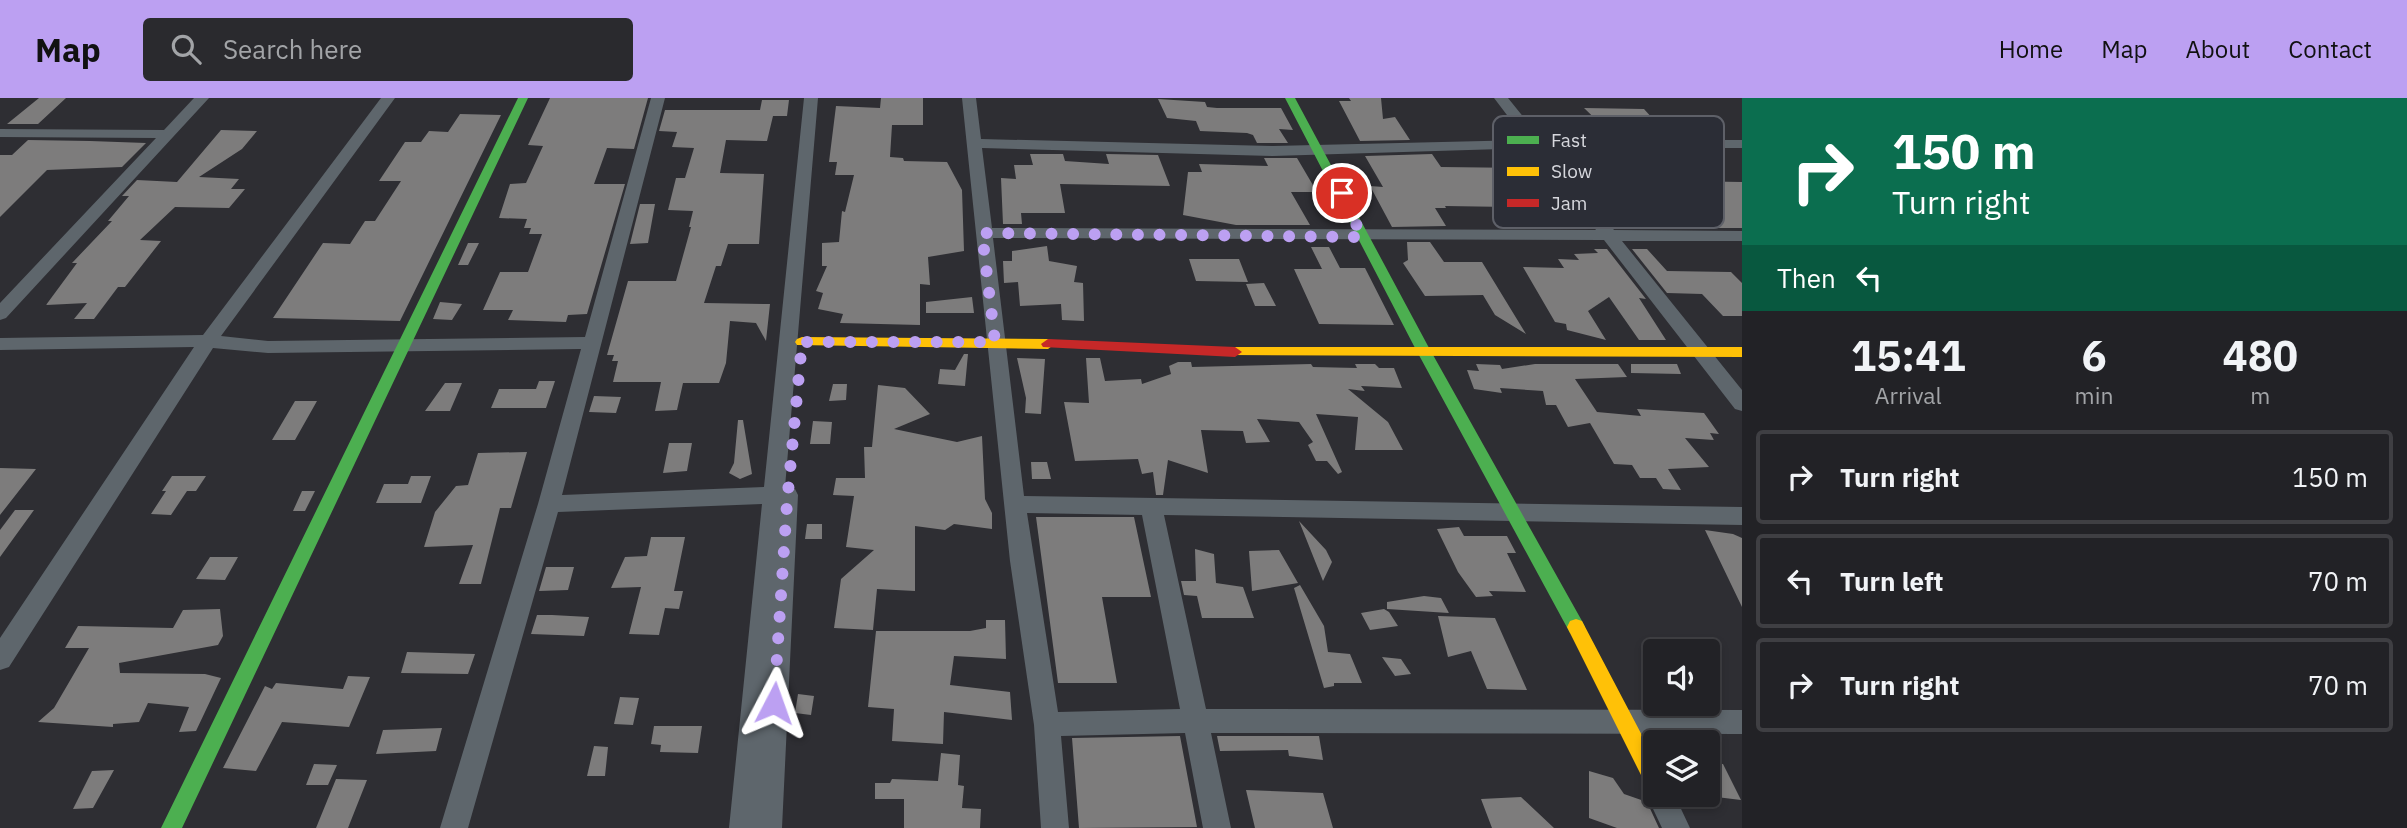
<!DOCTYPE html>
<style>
:root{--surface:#222226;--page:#2a2a2e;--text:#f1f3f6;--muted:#a2a4a7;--line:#3f3f43;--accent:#bca0f2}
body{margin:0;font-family:"IBM Plex Sans",sans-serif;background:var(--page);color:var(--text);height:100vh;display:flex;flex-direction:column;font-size:26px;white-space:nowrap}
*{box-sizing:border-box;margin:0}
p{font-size:23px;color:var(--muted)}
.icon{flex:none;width:38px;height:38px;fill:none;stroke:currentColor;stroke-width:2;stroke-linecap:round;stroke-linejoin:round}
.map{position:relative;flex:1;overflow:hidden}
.panel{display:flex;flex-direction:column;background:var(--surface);width:665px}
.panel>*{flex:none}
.hud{background:#0b6e4f;color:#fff;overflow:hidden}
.controls{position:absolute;left:1643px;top:541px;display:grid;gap:14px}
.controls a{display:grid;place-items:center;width:77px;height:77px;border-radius:7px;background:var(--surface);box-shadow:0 4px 10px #0003,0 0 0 2px var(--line);font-size:35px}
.pin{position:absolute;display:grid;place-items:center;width:60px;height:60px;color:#fff;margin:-30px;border:4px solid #fff;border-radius:50%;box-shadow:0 2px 7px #0007}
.me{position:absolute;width:77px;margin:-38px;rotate:4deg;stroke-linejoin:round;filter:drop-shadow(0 0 5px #0008)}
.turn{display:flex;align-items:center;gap:24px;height:147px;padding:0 35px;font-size:32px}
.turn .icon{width:91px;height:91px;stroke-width:2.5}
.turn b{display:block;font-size:49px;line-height:60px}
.then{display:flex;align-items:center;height:66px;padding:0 35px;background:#0003;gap:14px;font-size:26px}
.eta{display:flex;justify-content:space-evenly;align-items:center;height:119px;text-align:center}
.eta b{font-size:42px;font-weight:700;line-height:49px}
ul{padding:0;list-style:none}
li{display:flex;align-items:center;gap:21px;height:94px;margin:0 14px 10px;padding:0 21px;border:4px solid var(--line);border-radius:7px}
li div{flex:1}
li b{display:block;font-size:26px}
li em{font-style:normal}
header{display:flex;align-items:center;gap:42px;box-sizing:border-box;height:98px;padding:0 35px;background:var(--accent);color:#111}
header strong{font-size:33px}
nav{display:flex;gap:38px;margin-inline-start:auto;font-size:24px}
.search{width:490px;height:63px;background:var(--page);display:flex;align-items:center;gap:18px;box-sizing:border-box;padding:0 24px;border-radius:7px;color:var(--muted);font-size:26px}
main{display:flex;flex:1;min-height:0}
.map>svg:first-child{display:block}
.building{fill:#7d7c7c}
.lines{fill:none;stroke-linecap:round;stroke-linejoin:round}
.street{fill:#5e666c;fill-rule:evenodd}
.fast{fill:#4caf50;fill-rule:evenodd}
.slow{fill:#ffc107;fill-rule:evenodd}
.jam{fill:#c62828;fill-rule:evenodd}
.route{stroke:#bca0f2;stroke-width:12;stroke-dasharray:0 21.6}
.key{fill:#2b2d36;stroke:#5e6068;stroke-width:2}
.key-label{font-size:19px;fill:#d6d7dd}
</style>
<header>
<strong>Map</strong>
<div class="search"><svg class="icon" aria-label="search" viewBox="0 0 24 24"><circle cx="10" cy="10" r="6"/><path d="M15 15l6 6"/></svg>Search here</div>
<nav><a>Home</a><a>Map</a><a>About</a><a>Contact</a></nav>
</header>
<main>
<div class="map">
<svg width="1742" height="730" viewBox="0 0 1742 730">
<rect width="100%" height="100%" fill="#2e2e33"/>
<path class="building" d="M39 0H66L38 26H7Z
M550 0H648L634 51 607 50 594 86H625L587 216 568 217 566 224 508 222 513 212H483L500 174H528L542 136H529L531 130H524L527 121 499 120 510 86 526 85 543 48 528 47Z
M881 0H923V27H892L890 59 903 60 904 63 947 64 962 92 964 153 928 159 930 187 920 186V227L840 225 843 216 818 211 823 195 816 193 827 168H822V145L839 144 842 113 845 114 854 77H835L837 64H829L836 8 880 10Z
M1349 0H1381L1383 21 1395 19 1410 42 1360 43 1339 3H1351Z
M1158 1 1205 4 1207 9 1217 10H1281L1293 32 1279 31 1288 45H1257L1253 37 1247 35 1200 33 1196 23 1167 20Z
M762 2H789L787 18H773L767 43 726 42 720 75 764 76 759 146H728L721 168H716L704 205 770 206 766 243 756 225 730 223 726 265 719 285H683L677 312 655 313 661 284H613L618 263H612L614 257H607L628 183H676L691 129H689L693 113 668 112 676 80H685L694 50 672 49 677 34 659 33 665 12H760Z
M1584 10 1644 11 1663 32 1638 30 1646 38H1613Z
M460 16 501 17 400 223 273 220 323 145 350 146 365 123H375L401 83H379L405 44H421L429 33 448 34Z
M221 32 257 33 242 51 199 79 239 81 231 91H245L229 110 175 109 140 142 161 143 125 189H118L94 221H74L87 205 46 207 77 165H72L112 123H108L129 98H122L137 82 177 84Z
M28 42 90 43 146 45 122 69 47 72 0 119V57H12Z
M1030 56H1063L1065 63 1109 66 1106 56 1158 57 1170 88 1060 86 1065 115H1021L1022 126H1003L1001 80 1016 81 1014 67H1033Z
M1432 56 1441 69 1536 70 1567 110 1445 108 1446 110H1435L1446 128 1392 129 1370 88 1383 89 1365 58Z
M1264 60H1297L1317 94H1291L1310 127H1236L1183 117 1188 74H1202L1199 66 1268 68Z
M1607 72H1633L1639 79 1676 78 1681 83 1742 84V130H1691L1678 116 1630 115 1621 110 1600 84H1618Z
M640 106H655L648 145 630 146Z
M1407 144H1430L1444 164H1482L1526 236 1495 217 1483 197 1425 198 1403 165 1408 162Z
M468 145H479L468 167H458Z
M1047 148 1049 163 1077 168 1074 184 1083 185 1084 223 1062 222 1061 206 1020 208 1018 184 1004 185 1003 163H1012V153Z
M1311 149H1329L1340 170H1365L1394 227 1319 226 1294 171H1322Z
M1594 151H1607L1646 201 1639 200 1666 242H1639L1609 199 1588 213 1606 242 1567 232 1566 226 1555 224 1523 169 1564 170 1558 161 1579 162 1574 156 1598 155Z
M1632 151H1647L1667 173 1731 174 1742 185V218H1723L1702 196 1667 195Z
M1189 161H1239L1248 184 1196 183Z
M1264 185 1276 208H1255L1246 186Z
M972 199 974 215H926V204Z
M440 204 462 206 452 222 433 221Z
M964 256H968L965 288 938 286 940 271 955 272Z
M1017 260 1045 261 1041 316 1025 315 1026 300Z
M1086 260H1100L1105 283 1141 281 1142 286 1171 276 1169 268 1178 264H1191L1192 269 1311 266 1313 269 1357 270 1355 266H1375L1379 270H1394L1402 290 1361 288 1365 293 1348 291 1388 324 1403 352H1355L1358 319 1316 316 1342 374 1338 376 1327 363H1316L1308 347 1313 344 1299 324 1257 321 1270 344 1246 345 1243 333 1201 332 1208 375 1168 362 1163 397H1156L1153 374 1142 376 1138 361 1075 363 1064 304 1089 305Z
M1476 266 1500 267 1502 271 1535 266H1618L1627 279 1575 281 1597 314 1641 318 1637 311 1704 315 1719 336 1710 335 1714 342 1685 340 1709 369 1668 371 1681 392 1663 391 1656 380H1640L1632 367 1614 366 1590 325 1568 329 1556 307H1546L1543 293 1500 290 1502 295 1474 291 1467 272 1479 273Z
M1631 266H1677L1681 276 1631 275Z
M539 283H555L546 310H491L499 291H536Z
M445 285H462L450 313H425Z
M833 286H847L846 302 829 303Z
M878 287 905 290 930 316 894 331 957 344 982 338 985 401 992 415V431L954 426 945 432 915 428V493L877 491 873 532 834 530 841 481 874 452 846 449 854 398 833 397 836 380H865L864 349H872Z
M594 298 621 299 616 315 589 314Z
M295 303H317L295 342H272Z
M738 322H743L752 376 740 381 729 375 734 365Z
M813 323 832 324 830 346H810Z
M669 345H692L687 373 663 375Z
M527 354 511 410H500L481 486H459L473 447 424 449 435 414 456 388 468 387 478 355Z
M1031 364H1047L1051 381H1032Z
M0 370 36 371 0 417Z
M172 378H206L196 393H187L171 417 151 416 166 393H162Z
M411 378H431L421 405H376L384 386H408Z
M302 393H315L305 413H293Z
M15 412H34L0 459V432Z
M1036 419H1134L1151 499H1102L1117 585H1058Z
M1299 423 1326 452 1332 464 1323 483Z
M807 426H822V441H805Z
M1459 429 1464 438H1507L1516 455H1507L1526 494 1489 493 1493 498 1476 499 1458 474 1437 431Z
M1705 432 1733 436 1742 440V509Z
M651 439H685L674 493H683L679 511 665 510 659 537 629 536 641 489 611 490 625 459 647 458Z
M1195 451 1214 456 1216 485 1243 489 1254 520H1202L1197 498 1184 497 1181 483H1196Z
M1279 452 1298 485 1252 493 1249 453Z
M210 459H238L225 482 196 481Z
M546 469H574L568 492 539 493Z
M1300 487 1324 528 1328 554 1350 556 1362 585H1334V588L1324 590 1294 490Z
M1424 498 1441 500 1449 515 1387 511V504Z
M220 511 223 538 218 547 119 565 120 575 205 576 221 580 196 633 179 634 189 609 148 605 139 624 113 626V629L38 624 54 610 89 550H65L78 528 173 530 183 512Z
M1384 511 1389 514 1398 528 1370 532 1361 515Z
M537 517H552L589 519 584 538 531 536Z
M1438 518 1495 520 1527 592 1487 591 1471 553 1448 559Z
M986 522H1005L1006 561 954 558 950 587 1010 594 1012 622 944 614 943 646 892 643 894 611 868 609 876 533H970L986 530Z
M407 554 475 556 468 576 401 575Z
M1382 559 1401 561 1411 576 1395 578Z
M348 578 370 579 349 629 282 624 256 673 223 670 265 588 272 591 276 585 343 591Z
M798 596 814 598 811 617 795 615Z
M620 599 639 600 633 627 614 626Z
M654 628H702L698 655 660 654 661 647 651 646Z
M442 630 436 653 376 656 383 632Z
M1180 638 1197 729 1079 730 1072 640Z
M1217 638H1319L1323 662 1289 658 1288 652 1220 653Z
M594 648 608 649 605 678H587Z
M941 655 960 657 958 687 964 688 962 710 981 711 980 730H904V701H875V685H890L892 681 938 683Z
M1708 665 1723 666 1741 702 1708 698Z
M314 666 337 667 328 687H306Z
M114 672 93 710 73 711 92 673Z
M1589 673 1613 680 1624 696 1647 704 1659 730H1617L1589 720Z
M336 681 367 682 348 730H316Z
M1246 692 1323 695 1333 730H1255Z
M1521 699 1554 730H1492L1481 701Z"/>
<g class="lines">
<path class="street" d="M194 0H209L6 220 0 222V205L156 40 0 39V31L164 32Z
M381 0H395L221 238 268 243 585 239 651 0H665L562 397 764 389 804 0H818L785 389 795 391 798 397 782 730H729L762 406 558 414 468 730H440L538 406 581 251 268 255 213 250 9 569 0 572V540L194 249 0 252V240L203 237Z
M962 0H976L981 41 1273 48 1526 42 1494 0H1508L1542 42H1742V50H1549L1614 132 1742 133V143H1622L1742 292V313L1735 311 1604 142 993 140 1024 398 1742 409V427L1164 417 1206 611 1742 612V636L1211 635 1231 730H1203L1185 635 1061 638 1069 730H1041L1034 627 1010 463ZM982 50 1273 58 1533 50 1596 132 992 130ZM1027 415 1142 417 1180 611 1058 614Z
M1656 684V696H1674L1690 730H1662L1646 696 1650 687Z"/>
<path class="fast" d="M518 0H528L182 730H161Z
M1285 0H1295L1428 248 1582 523 1585 529 1582 535 1576 537 1570 535 1414 248Z"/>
<path class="slow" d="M802 239 1048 241 1055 246 1048 251 797 247 795 244 797 241Z
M1235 249H1742V259L1230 257 1228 254Z
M1576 521 1582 523 1656 664V696L1649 693 1567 529 1570 523Z"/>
<path class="jam" d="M1048 241 1235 249 1242 254 1235 259 1043 249 1041 246Z"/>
</g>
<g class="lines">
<path class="route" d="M774 605 787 405 802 244H995L982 135 1362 139 1342 95"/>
</g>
<rect x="1493" y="18" width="231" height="112" rx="10" class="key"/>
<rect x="1507" y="38" width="32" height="8" fill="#4caf50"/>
<rect x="1507" y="69" width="32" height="9" fill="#ffc107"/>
<rect x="1507" y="101" width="32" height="8" fill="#c62828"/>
<g class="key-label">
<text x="1551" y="49">Fast</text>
<text x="1551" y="80">Slow</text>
<text x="1551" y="112">Jam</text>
</g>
</svg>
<div class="controls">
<a><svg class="icon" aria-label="sound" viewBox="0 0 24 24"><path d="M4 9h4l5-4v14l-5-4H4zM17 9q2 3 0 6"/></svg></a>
<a><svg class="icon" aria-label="layers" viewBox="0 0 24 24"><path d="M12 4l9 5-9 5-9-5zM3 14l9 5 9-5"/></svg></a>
</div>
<div class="pin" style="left:1342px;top:95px;background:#d93025"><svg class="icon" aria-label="arrive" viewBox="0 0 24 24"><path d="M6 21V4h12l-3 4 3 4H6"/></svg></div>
<svg class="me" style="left:774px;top:605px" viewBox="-20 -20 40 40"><path d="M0-17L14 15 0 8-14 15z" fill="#bca0f2" stroke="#fff" stroke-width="4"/></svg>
</div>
<section class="panel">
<div class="hud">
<div class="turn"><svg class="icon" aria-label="right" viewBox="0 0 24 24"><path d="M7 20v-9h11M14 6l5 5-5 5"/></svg><div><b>150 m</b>Turn right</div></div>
<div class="then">Then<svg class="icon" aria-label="left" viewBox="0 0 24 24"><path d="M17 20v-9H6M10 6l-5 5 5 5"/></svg></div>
</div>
<div class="eta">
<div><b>15:41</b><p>Arrival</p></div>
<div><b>6</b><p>min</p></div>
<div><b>480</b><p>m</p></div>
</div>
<ul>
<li><svg class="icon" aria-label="right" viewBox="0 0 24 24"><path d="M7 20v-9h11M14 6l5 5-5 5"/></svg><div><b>Turn right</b></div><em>150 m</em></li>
<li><svg class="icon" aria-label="left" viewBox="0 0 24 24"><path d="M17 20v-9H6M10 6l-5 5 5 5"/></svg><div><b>Turn left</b></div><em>70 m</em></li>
<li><svg class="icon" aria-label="right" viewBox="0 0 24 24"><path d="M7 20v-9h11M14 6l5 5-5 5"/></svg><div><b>Turn right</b></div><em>70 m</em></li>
</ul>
</section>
</main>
